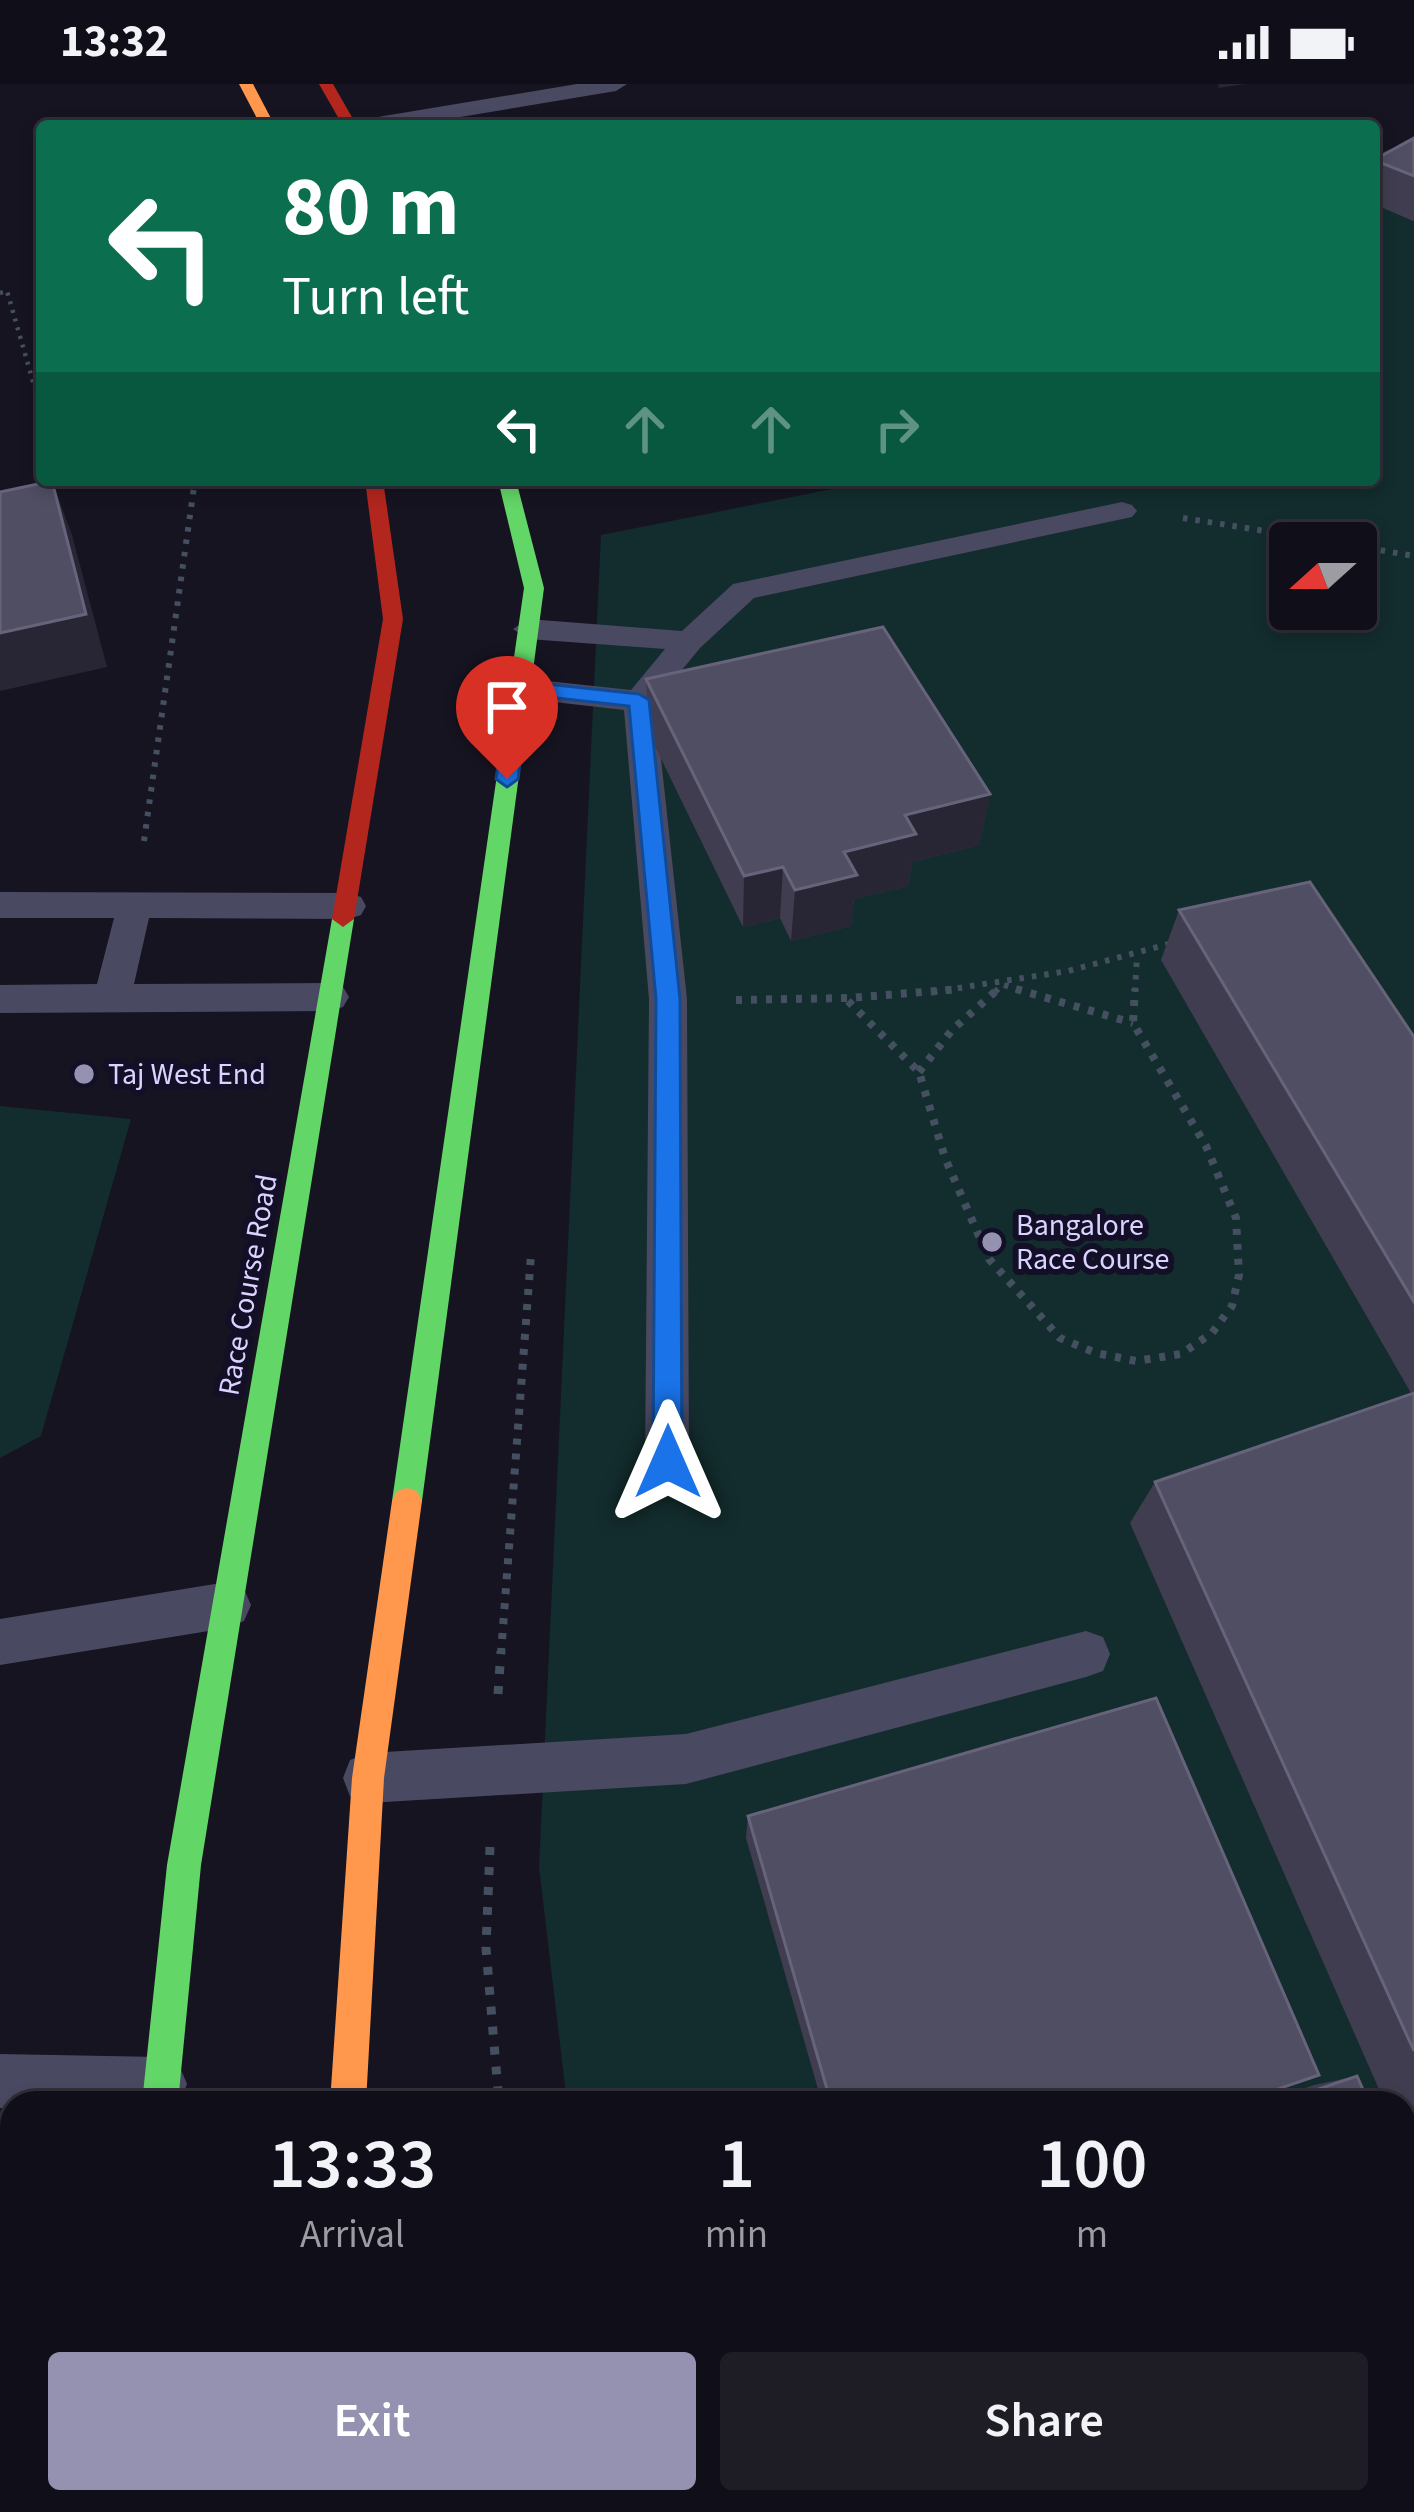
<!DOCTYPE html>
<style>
:root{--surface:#100f19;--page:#1e1d26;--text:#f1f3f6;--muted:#9c9ca2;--line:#302f38;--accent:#9591b1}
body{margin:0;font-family:"Source Sans 3",sans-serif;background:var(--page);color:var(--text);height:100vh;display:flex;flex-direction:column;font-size:45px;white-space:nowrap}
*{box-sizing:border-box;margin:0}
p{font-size:39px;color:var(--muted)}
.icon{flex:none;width:66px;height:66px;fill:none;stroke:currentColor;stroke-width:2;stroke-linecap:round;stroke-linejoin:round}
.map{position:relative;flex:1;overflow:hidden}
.side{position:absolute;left:0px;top:2007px;width:1416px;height:423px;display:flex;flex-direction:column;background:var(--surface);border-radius:36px 36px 0 0;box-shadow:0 6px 18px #0003,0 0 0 3px var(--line)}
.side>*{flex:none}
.banner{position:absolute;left:36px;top:36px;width:1344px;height:366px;border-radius:12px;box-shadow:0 6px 18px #0003,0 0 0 3px var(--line);background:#0b6e4f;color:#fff;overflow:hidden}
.needle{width:78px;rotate:249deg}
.fabs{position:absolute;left:1269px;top:438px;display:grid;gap:24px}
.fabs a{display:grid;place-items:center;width:108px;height:108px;border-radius:12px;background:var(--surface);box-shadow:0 6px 18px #0003,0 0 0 3px var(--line);font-size:60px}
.pin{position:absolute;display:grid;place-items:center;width:102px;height:102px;color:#fff;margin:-123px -51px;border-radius:50% 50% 50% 0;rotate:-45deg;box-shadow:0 0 12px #0007}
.pin .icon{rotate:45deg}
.me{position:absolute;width:132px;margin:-66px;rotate:0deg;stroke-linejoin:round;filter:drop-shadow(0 0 9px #0008)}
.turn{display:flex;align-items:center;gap:42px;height:252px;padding:0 48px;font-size:54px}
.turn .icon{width:156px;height:156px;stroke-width:2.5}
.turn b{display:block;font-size:84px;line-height:102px}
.lanes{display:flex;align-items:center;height:114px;padding:0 48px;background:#0003;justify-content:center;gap:60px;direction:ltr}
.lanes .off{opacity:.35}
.eta{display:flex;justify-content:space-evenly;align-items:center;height:204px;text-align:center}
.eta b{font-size:72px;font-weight:600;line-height:84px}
.button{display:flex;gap:24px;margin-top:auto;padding:24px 48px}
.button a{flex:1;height:138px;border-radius:12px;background:var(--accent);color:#fff;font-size:48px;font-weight:600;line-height:138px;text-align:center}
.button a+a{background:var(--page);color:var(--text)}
.status{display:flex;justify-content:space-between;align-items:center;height:84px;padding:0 60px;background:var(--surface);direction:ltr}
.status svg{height:33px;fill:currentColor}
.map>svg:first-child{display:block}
.green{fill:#132c2d;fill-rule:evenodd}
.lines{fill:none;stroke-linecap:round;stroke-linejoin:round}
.path-far3{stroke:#44505f;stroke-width:4.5;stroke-dasharray:3 6;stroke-linecap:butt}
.path-far2{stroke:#44505f;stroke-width:6;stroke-dasharray:4.5 8;stroke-linecap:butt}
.path-far1{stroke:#44505f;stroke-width:8;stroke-dasharray:6 9;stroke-linecap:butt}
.path{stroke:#44505f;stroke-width:9;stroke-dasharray:8 12;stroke-linecap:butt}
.lane{fill:#4a4962;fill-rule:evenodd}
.fast{fill:#63d668;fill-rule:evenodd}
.slow{fill:#ff974d;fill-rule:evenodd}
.jam{fill:#b3261e;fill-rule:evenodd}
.wall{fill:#403d50}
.shaded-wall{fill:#282635}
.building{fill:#504e63;stroke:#66637b;stroke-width:3}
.route{fill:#1a73e8;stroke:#114b97;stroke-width:3}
.poi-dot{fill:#9591b1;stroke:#130f26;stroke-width:4.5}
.labels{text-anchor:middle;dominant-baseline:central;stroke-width:12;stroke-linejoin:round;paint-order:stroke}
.poi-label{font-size:30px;fill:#d9d4ff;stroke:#130f26;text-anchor:start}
.street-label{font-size:30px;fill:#d9d4ff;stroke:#130f26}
</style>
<div class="status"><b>13:32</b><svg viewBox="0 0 49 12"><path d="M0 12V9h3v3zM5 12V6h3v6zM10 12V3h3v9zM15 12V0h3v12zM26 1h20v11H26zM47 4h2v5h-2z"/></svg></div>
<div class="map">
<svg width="1414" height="2428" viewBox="0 0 1414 2428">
<rect width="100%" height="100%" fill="#161421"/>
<path class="green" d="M1414 58V2428H616L614 2418H1404V2019H567L539 1783 601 451 877 396H1374V70ZM1290 459H1356V525H1290Z
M0 1022 131 1035 41 1352 0 1374Z"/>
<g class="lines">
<path class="path-far3" d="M0 209 7 207 42 329"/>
<path class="path-far2" d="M61 396 63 401
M1183 434 1341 459
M1356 462 1414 472
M144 757 195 396
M1004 901 1026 908
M933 908 1068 887 1176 858
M995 908 1001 902
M1135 908 1137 871"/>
<path class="path-far1" d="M1016 905 1133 939
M736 916 848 914 961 905
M848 917 919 988 945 1074 989 1175 1060 1254 1096 1269 1136 1277 1181 1270 1212 1249 1232 1222 1239 1191 1236 1134 1206 1062 1133 939 1135 905
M919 988 952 946 998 905
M501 1570 531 1171"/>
<path class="path" d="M498 1610 501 1567
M490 1763 486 1864 499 2019"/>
<path class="lane" d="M577 0H627L616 7 406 42H355L366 35Z
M1122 418 1132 421 1137 427 1132 433 754 514 700 564 655 619 687 915 689 1378 683 1392 667 1398 651 1392 645 1378 649 915 624 626 519 614 508 611 503 604 508 597 519 594 631 606 665 565 528 555 513 545 528 535 682 547 733 500Z
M0 808 348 809 361 813 366 822 361 831 348 835 149 834 134 900 330 899 343 903 349 913 343 923 330 927 0 929V901L97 900 114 834H0Z
M227 1498 244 1505 251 1521 244 1537 227 1544 0 1581V1535Z
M1086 1547 1103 1553 1110 1570 1103 1587 1086 1593 686 1700 368 1719 350 1712 343 1694 350 1676 368 1669 686 1650Z
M0 1970 160 1973 179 1981 187 2000 180 2019H12V2025L0 2024Z"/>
<path class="fast" d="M498 396H516L544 504 422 1417 417 1427 407 1430 397 1427 392 1417 524 504Z
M343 827 354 835 201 1781 178 2019H142L167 1781 332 835Z
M130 2418H170V2428H130Z"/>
<path class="slow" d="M239 0H253L275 42H261Z
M407 1404 417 1407 422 1417 384 1694 366 2019H330L352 1694 392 1417 397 1407Z
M340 2418H380V2428H340Z"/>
<path class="jam" d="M319 0H333L357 42H343Z
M365 396H383L403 535 354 835 343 843 332 835 383 535Z"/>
</g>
<path class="wall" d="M1414 54V136L1413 137 1374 120V76Z
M646 595 990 710 979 761 912 778 908 802 854 815 851 842 791 857 780 834 743 843 648 648Z
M1179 826 1414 953V2084L1404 2061V2019H1385L1130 1439 1155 1398 1411 1309 1161 876Z
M748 1732 1237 2019H822L746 1754Z
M1357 1992 1369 2019H1261L1314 2001Z
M915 2418H1404L1414 2428H918Z"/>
<path class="shaded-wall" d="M1219 0H1246L1218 4Z
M52 397 72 451 107 583 0 607V549Z
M990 710 979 761 912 778 908 802 854 815 851 842 791 857 795 806 844 768 905 731Z
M783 783 780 834 743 843 744 792Z"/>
<path class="building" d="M1414 54V92L1374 76Z
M52 397 86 530 0 549V408Z
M883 543 990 710 905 731 916 750 844 768 857 791 795 806 783 783 744 792 646 595Z
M1310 798 1414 953V1218L1179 826Z
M1414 1309V1967L1155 1398Z
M1156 1614 1319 1991 1237 2019H831L748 1732Z
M1357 1992 1369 2019H1277Z
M1404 2096 1414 2119V2428H928L925 2418H1404Z"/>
<path class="route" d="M519 597 639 610 649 616 680 915 682 1378 678 1387 668 1391 657 1387 653 1378 656 915 629 622 529 611 518 695 507 703 496 695 509 604Z"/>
<g class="poi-dot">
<circle cx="84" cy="990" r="12"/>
<circle cx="992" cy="1158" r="12"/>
</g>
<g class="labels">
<g class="poi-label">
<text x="108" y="990">Taj West End</text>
<text x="1016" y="1141">Bangalore<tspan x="1016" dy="34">Race Course</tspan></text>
</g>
<g class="street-label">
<text transform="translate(248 1201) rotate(-80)">Race Course Road</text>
</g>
</g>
</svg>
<div class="fabs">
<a><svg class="needle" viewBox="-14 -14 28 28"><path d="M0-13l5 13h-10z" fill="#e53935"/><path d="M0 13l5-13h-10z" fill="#9c9ca2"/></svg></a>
</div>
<div class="pin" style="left:507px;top:695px;background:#d93025"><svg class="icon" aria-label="arrive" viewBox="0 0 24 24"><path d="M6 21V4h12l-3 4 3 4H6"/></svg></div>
<svg class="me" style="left:668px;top:1378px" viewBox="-20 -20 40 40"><path d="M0-17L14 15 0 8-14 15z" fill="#1a73e8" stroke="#fff" stroke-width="4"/></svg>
<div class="banner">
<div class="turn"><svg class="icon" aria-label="left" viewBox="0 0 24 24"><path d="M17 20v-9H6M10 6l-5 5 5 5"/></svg><div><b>80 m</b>Turn left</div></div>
<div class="lanes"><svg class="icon" aria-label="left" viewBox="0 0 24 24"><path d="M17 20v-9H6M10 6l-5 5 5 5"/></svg><svg class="icon off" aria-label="ahead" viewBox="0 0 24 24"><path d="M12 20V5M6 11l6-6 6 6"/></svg><svg class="icon off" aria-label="ahead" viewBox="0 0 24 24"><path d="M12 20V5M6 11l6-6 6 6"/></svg><svg class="icon off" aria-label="right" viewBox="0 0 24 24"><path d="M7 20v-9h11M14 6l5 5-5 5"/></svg></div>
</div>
<section class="side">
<div class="eta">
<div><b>13:33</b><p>Arrival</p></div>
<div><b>1</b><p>min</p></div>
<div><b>100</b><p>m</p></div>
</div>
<div class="button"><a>Exit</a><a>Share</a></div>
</section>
</div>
